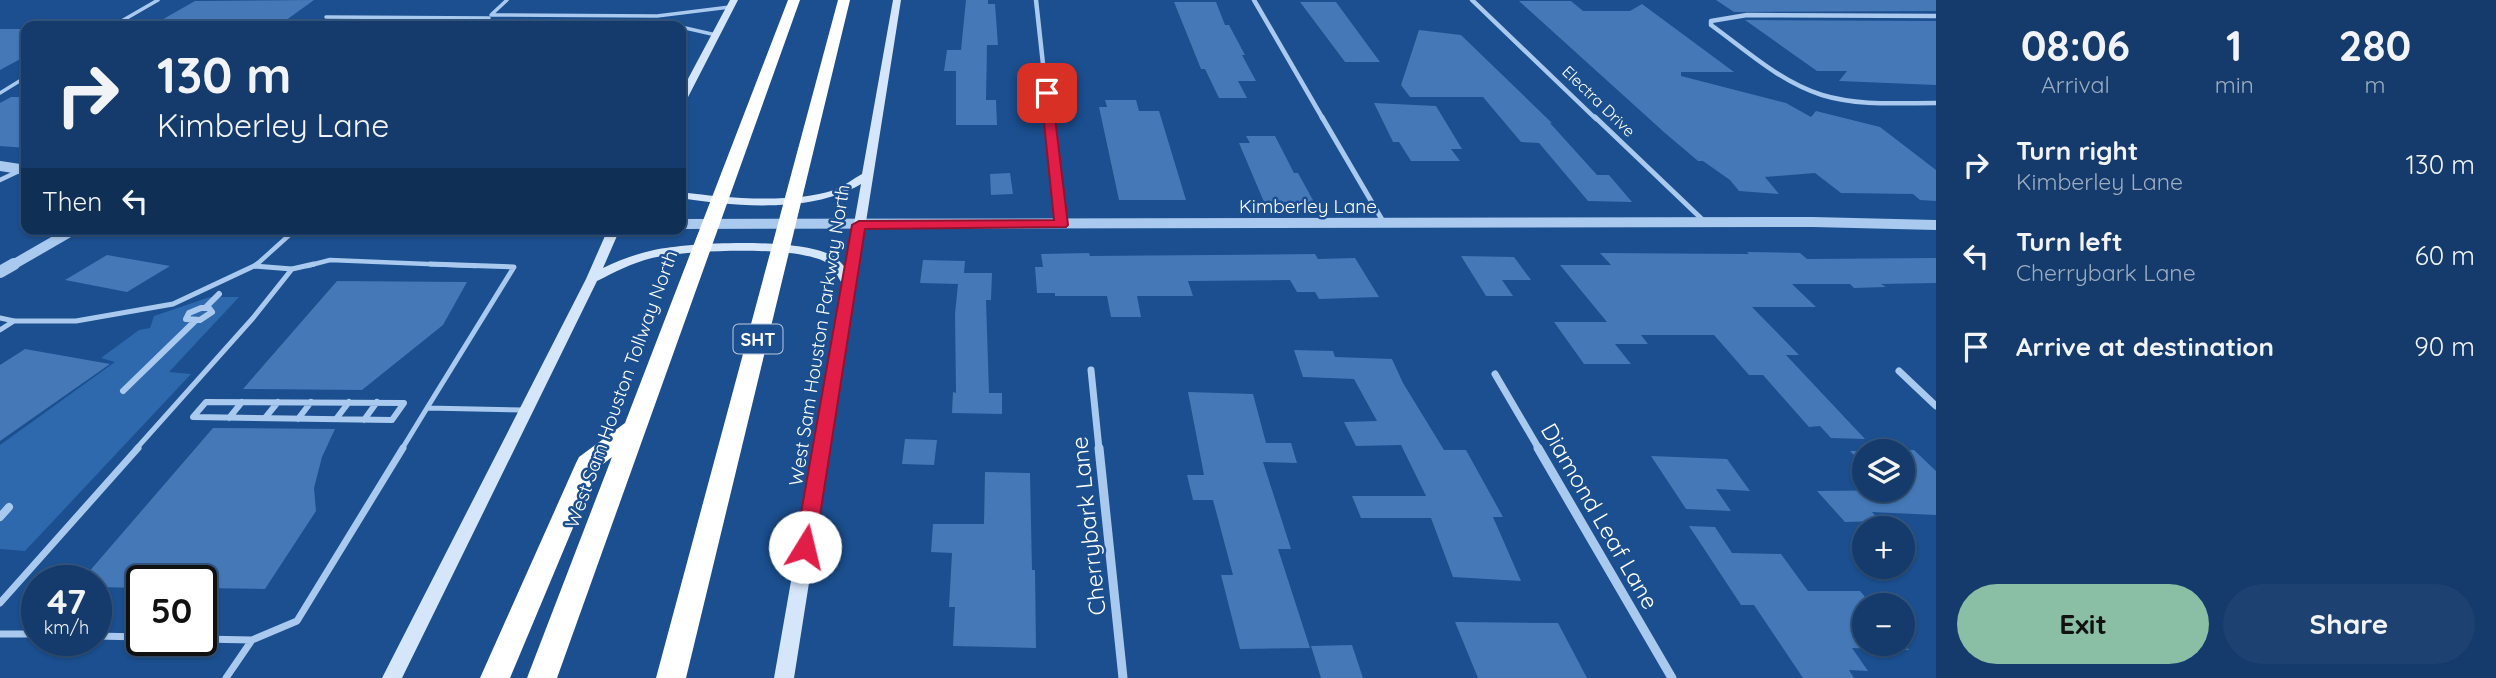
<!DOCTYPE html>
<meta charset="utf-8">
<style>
:root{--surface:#143b6b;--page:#1d4271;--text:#f1f3f6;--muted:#9dadc1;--line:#33557e;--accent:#8abfa5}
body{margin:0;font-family:Quicksand,sans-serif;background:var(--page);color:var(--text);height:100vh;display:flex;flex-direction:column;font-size:26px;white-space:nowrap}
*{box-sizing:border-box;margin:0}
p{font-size:23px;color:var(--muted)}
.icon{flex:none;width:38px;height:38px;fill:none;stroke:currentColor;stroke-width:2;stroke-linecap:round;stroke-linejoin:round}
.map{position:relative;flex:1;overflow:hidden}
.panel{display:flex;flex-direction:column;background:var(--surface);width:560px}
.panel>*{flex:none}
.top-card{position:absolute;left:21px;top:21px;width:665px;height:214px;border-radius:14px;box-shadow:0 2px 5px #0004,0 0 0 2px var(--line);background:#143b6b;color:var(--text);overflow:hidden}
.fabs{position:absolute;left:1852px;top:439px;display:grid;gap:14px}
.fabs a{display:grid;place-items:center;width:63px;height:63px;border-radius:50%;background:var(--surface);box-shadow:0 2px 5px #0004,0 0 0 2px var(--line);font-size:35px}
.speed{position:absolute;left:21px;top:565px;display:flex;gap:14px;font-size:35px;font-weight:700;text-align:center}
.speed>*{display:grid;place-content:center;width:91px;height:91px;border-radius:50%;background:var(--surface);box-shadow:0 2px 5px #0004,0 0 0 2px var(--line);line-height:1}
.speed small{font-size:18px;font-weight:400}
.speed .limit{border:4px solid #111;border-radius:10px;background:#fff;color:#111}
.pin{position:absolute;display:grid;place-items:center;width:60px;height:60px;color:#fff;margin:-30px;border-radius:14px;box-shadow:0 4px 10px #0006}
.me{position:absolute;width:77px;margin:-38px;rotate:9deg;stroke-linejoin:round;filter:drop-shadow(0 0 5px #0008)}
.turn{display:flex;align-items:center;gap:24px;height:147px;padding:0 21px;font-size:32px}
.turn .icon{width:91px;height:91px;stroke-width:2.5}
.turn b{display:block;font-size:49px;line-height:60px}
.then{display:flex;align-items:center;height:66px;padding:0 21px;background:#0003;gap:14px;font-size:26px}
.eta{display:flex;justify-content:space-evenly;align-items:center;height:119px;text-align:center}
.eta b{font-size:42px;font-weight:800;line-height:49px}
.action{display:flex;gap:14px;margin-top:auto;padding:14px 21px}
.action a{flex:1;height:80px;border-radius:42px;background:var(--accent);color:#111;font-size:28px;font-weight:800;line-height:80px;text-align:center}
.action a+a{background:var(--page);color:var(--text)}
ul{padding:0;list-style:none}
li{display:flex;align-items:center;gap:21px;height:91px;padding:0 21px}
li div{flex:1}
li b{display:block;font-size:26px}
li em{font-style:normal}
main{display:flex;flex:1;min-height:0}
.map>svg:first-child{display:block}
.green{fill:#2e69ad}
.building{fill:#4478b7}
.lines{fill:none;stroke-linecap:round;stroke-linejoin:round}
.service-far3{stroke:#a9c9ee;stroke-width:3.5}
.service-far2{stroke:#a9c9ee;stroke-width:4.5}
.service-far1{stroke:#a9c9ee;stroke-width:5}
.service{stroke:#a9c9ee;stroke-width:7}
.pedestrian-far1{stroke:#a9c9ee;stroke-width:6}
.pedestrian{stroke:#a9c9ee;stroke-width:8}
.minor-far3{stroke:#a9c9ee;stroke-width:4.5}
.minor-far2{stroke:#a9c9ee;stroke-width:5}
.minor-far1{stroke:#a9c9ee;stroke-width:7}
.minor{stroke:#a9c9ee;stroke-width:9}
.tertiary-far1{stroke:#a9c9ee;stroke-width:10}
.tertiary{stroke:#a9c9ee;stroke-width:12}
.secondary{fill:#d6e6fa;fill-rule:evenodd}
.motorway{fill:#fff;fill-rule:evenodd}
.route{fill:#e11d48;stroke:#92132f;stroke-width:2}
.labels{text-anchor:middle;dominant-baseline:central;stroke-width:5;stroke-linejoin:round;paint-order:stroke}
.far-street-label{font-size:16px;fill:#fff;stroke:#1b4f8f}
.shield{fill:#1b4f8f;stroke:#bbcadd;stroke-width:2}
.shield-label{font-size:18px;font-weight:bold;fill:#fff}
.street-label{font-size:19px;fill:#fff;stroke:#1b4f8f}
.near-street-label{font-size:23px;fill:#fff;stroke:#1b4f8f}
</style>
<main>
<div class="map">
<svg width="1936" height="678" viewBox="0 0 1936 678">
<rect width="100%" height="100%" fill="#1b4f8f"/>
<path class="green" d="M210 297H239L169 372 191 374 25 551 0 549V445L115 362 101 358 139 330 150 328 154 316Z"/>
<path class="building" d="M314 0 278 26H151L195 1Z
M966 0H988V4H995L998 45H987L986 100H996L997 125H956V71H944L947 50H961Z
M1716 0H1936V11L1734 12Z
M1519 1H1571L1583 11H1630L1642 4 1734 72H1681V76L1786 103 1811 117 1816 111 1880 127 1936 170V201L1920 200 1913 194 1841 193 1815 173 1765 177 1779 194 1739 191 1730 180 1703 161H1698L1665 133Z
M1174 2H1216L1225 25H1229L1245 55H1242L1256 81H1238L1247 98H1219L1205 69H1201Z
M1300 2H1336L1380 62H1345Z
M1745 20 1936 21V85L1839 81 1847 71H1817Z
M0 29H26V56L0 70Z
M1419 30 1461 35 1552 123H1550L1597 175H1609L1632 202 1588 201 1539 143 1521 142 1483 97H1410L1401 85Z
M11 97H26V148L0 146V103Z
M1105 100H1136L1139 111H1159L1186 200H1119L1099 107H1107Z
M1374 103 1436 106 1462 149H1451L1460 161H1411L1399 142H1393Z
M1246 136H1275L1294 173H1298L1314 202H1264L1239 143H1250Z
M1010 173 1013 194 991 195 990 174Z
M1747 252 1800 253 1807 259 1936 258V283L1881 284 1886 287 1854 288 1850 284H1792L1816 307H1752L1799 355H1786L1865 439 1831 438 1820 426 1809 427 1763 375H1749L1714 335H1641L1648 344H1615L1631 364H1584L1554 322H1607L1560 265H1611L1600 253 1749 254Z
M1089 253 1090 256 1315 254 1318 259 1355 258 1379 297 1319 299 1315 292H1297L1290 280 1188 281 1193 296H1137L1141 317H1111L1107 296H1055V293H1037L1035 267H1043L1041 254Z
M107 255 170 266 127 292 65 280Z
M1461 256 1514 257 1531 280H1502L1513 296H1486Z
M923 260 965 261 964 273H992L991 300H986L989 393H1002V414L952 413 953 392 956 393 955 314 958 284 920 283Z
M337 281 467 282 443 325 362 390 243 389Z
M25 349 110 364 0 441V365Z
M1294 350 1333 351 1335 357 1392 359 1403 383 1444 450H1466L1503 517H1493L1521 581 1453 577 1431 518H1361L1352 496H1426L1401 445 1356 446 1344 422 1377 421 1354 379 1303 377Z
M1188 392 1253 394 1266 443H1291L1297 463 1263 462 1291 549H1278L1310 648 1240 649 1221 575H1233L1213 500H1193L1187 475H1204Z
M213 428 335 429 322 457 314 488 316 511 265 589 201 588V581H142V588L96 587V581H81Z
M905 439 937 440 934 465 902 464Z
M1914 450 1936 471V515L1872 512 1880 521 1845 522 1817 491 1902 490V452H1864V465L1850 451Z
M1651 456 1727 459 1750 491 1716 489 1731 511 1686 509Z
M985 472 1030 473 1032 570H1035L1036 648 953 646 955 607H949L952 553 931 552 933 524H984Z
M1689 526 1715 527 1732 553 1781 554 1808 591H1860L1873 606H1864V644H1902V642L1909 650 1852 648 1868 671 1849 670 1854 678H1803L1754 605H1741Z
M1455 622 1558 623 1587 678H1478Z
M1352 645 1363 678H1321L1311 646Z"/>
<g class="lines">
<path class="service-far3" d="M492 14 507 0
M491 15 657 16 730 7
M326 17 489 18
M483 23 678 26
M113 26 158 0
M681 27 716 35
M0 93 26 77"/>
<path class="service-far2" d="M0 180 19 171
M255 266 296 229
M307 266 330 260 476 266"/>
<path class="service-far1" d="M257 264 254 266 292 269 314 264
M430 264 514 267 427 408 523 410
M0 318 14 321H76L173 304 254 266
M0 330 14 321
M136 449 253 318 292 269
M402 449 427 408"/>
<path class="service" d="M0 603 138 448
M0 634H37
M96 636 142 637
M201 639 252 640
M226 678 252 640 297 621 403 448"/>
<path class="pedestrian-far1" d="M206 307 219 294
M201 308H209L212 312 200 320 186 319 189 313Z
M123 391 195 321
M206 402 404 403 392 420 193 417Z
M229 418 242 402
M265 418 278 402
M298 419 311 402
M336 419 349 402
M364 420 377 402"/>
<path class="pedestrian" d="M0 517 9 507"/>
<path class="minor-far3" d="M1036 0 1049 119
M1254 0 1323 119
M1472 0 1596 119
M1936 16 1747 15 1711 21V25C1746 50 1780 82 1822 95 1858 106 1898 103 1936 103"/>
<path class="minor-far2" d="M1049 117 1061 225
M1322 117 1384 223
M1595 117 1706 223"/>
<path class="minor-far1" d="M1091 370 1099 449
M1899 371 1936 406
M1495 374 1539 449"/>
<path class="minor" d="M1099 448 1123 678
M1538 448 1672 678"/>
<path class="tertiary-far1" d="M0 166 26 170
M681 224 1813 222 1936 225
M11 266 75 229"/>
<path class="tertiary" d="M0 272 14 264"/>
<path class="secondary" d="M730 0H738L686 101 681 104V92Z
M893 0H901L794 678H774L843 285C838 277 834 268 827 263 800 245 684 250 652 258 632 263 615 272 597 281L402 678H382L586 279 608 229H620L603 268C619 260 636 254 654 250 692 242 802 237 835 257 839 260 843 265 846 269L861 184C813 213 734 207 681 198V192C723 198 793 204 834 190 844 186 853 179 862 174Z"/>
<path class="motorway" d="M788 0H800L557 678H527L612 457 598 468 510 678H480L576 463 579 457 625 423Z
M838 0H850L686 678H656Z"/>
</g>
<path class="route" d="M1047 90 1052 93 1068 225 1066 227 865 229 815 547 812 552 805 554 798 552 795 547 852 225 859 221 1054 220 1041 93Z"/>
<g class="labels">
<g class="far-street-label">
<text transform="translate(1599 101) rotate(44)">Electra Drive</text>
</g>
<rect class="shield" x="733.5" y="324.5" width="49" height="29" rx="5"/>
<g class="shield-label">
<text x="758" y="339">SHT</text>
</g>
<g class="street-label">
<text x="1308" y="206">Kimberley Lane</text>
<text transform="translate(819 335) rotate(-81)">West Sam Houston Parkway North</text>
<text transform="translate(621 389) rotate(-70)">West Sam Houston Tollway North</text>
</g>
<g class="near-street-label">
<text transform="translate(1600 516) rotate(60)">Diamond Leaf Lane</text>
<text transform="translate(1088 526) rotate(-96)">Cherrybark Lane</text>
</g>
</g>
</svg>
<div class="fabs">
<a><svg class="icon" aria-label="layers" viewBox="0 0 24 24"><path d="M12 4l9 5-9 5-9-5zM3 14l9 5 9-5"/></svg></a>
<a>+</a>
<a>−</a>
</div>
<div class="speed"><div>47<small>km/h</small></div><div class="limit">50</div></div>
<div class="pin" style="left:1047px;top:93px;background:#d93025"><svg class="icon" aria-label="arrive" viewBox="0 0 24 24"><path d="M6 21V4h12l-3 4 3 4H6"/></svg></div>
<svg class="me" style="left:805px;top:547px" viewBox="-20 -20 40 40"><circle r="19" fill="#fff"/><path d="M0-13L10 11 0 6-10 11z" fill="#e11d48"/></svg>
<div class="top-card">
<div class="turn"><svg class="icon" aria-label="right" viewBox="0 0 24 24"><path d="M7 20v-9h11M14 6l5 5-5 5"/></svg><div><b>130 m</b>Kimberley Lane</div></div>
<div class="then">Then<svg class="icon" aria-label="left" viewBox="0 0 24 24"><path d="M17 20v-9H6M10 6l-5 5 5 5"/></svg></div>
</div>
</div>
<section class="panel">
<div class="eta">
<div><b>08:06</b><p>Arrival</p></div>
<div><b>1</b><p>min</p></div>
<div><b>280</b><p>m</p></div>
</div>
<ul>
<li><svg class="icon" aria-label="right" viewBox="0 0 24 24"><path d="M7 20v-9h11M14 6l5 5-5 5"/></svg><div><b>Turn right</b><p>Kimberley Lane</p></div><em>130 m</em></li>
<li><svg class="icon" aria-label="left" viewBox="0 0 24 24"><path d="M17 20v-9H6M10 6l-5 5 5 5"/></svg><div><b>Turn left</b><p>Cherrybark Lane</p></div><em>60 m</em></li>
<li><svg class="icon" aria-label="arrive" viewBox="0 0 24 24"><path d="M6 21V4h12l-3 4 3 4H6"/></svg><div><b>Arrive at destination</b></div><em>90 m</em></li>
</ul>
<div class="action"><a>Exit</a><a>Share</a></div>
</section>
</main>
